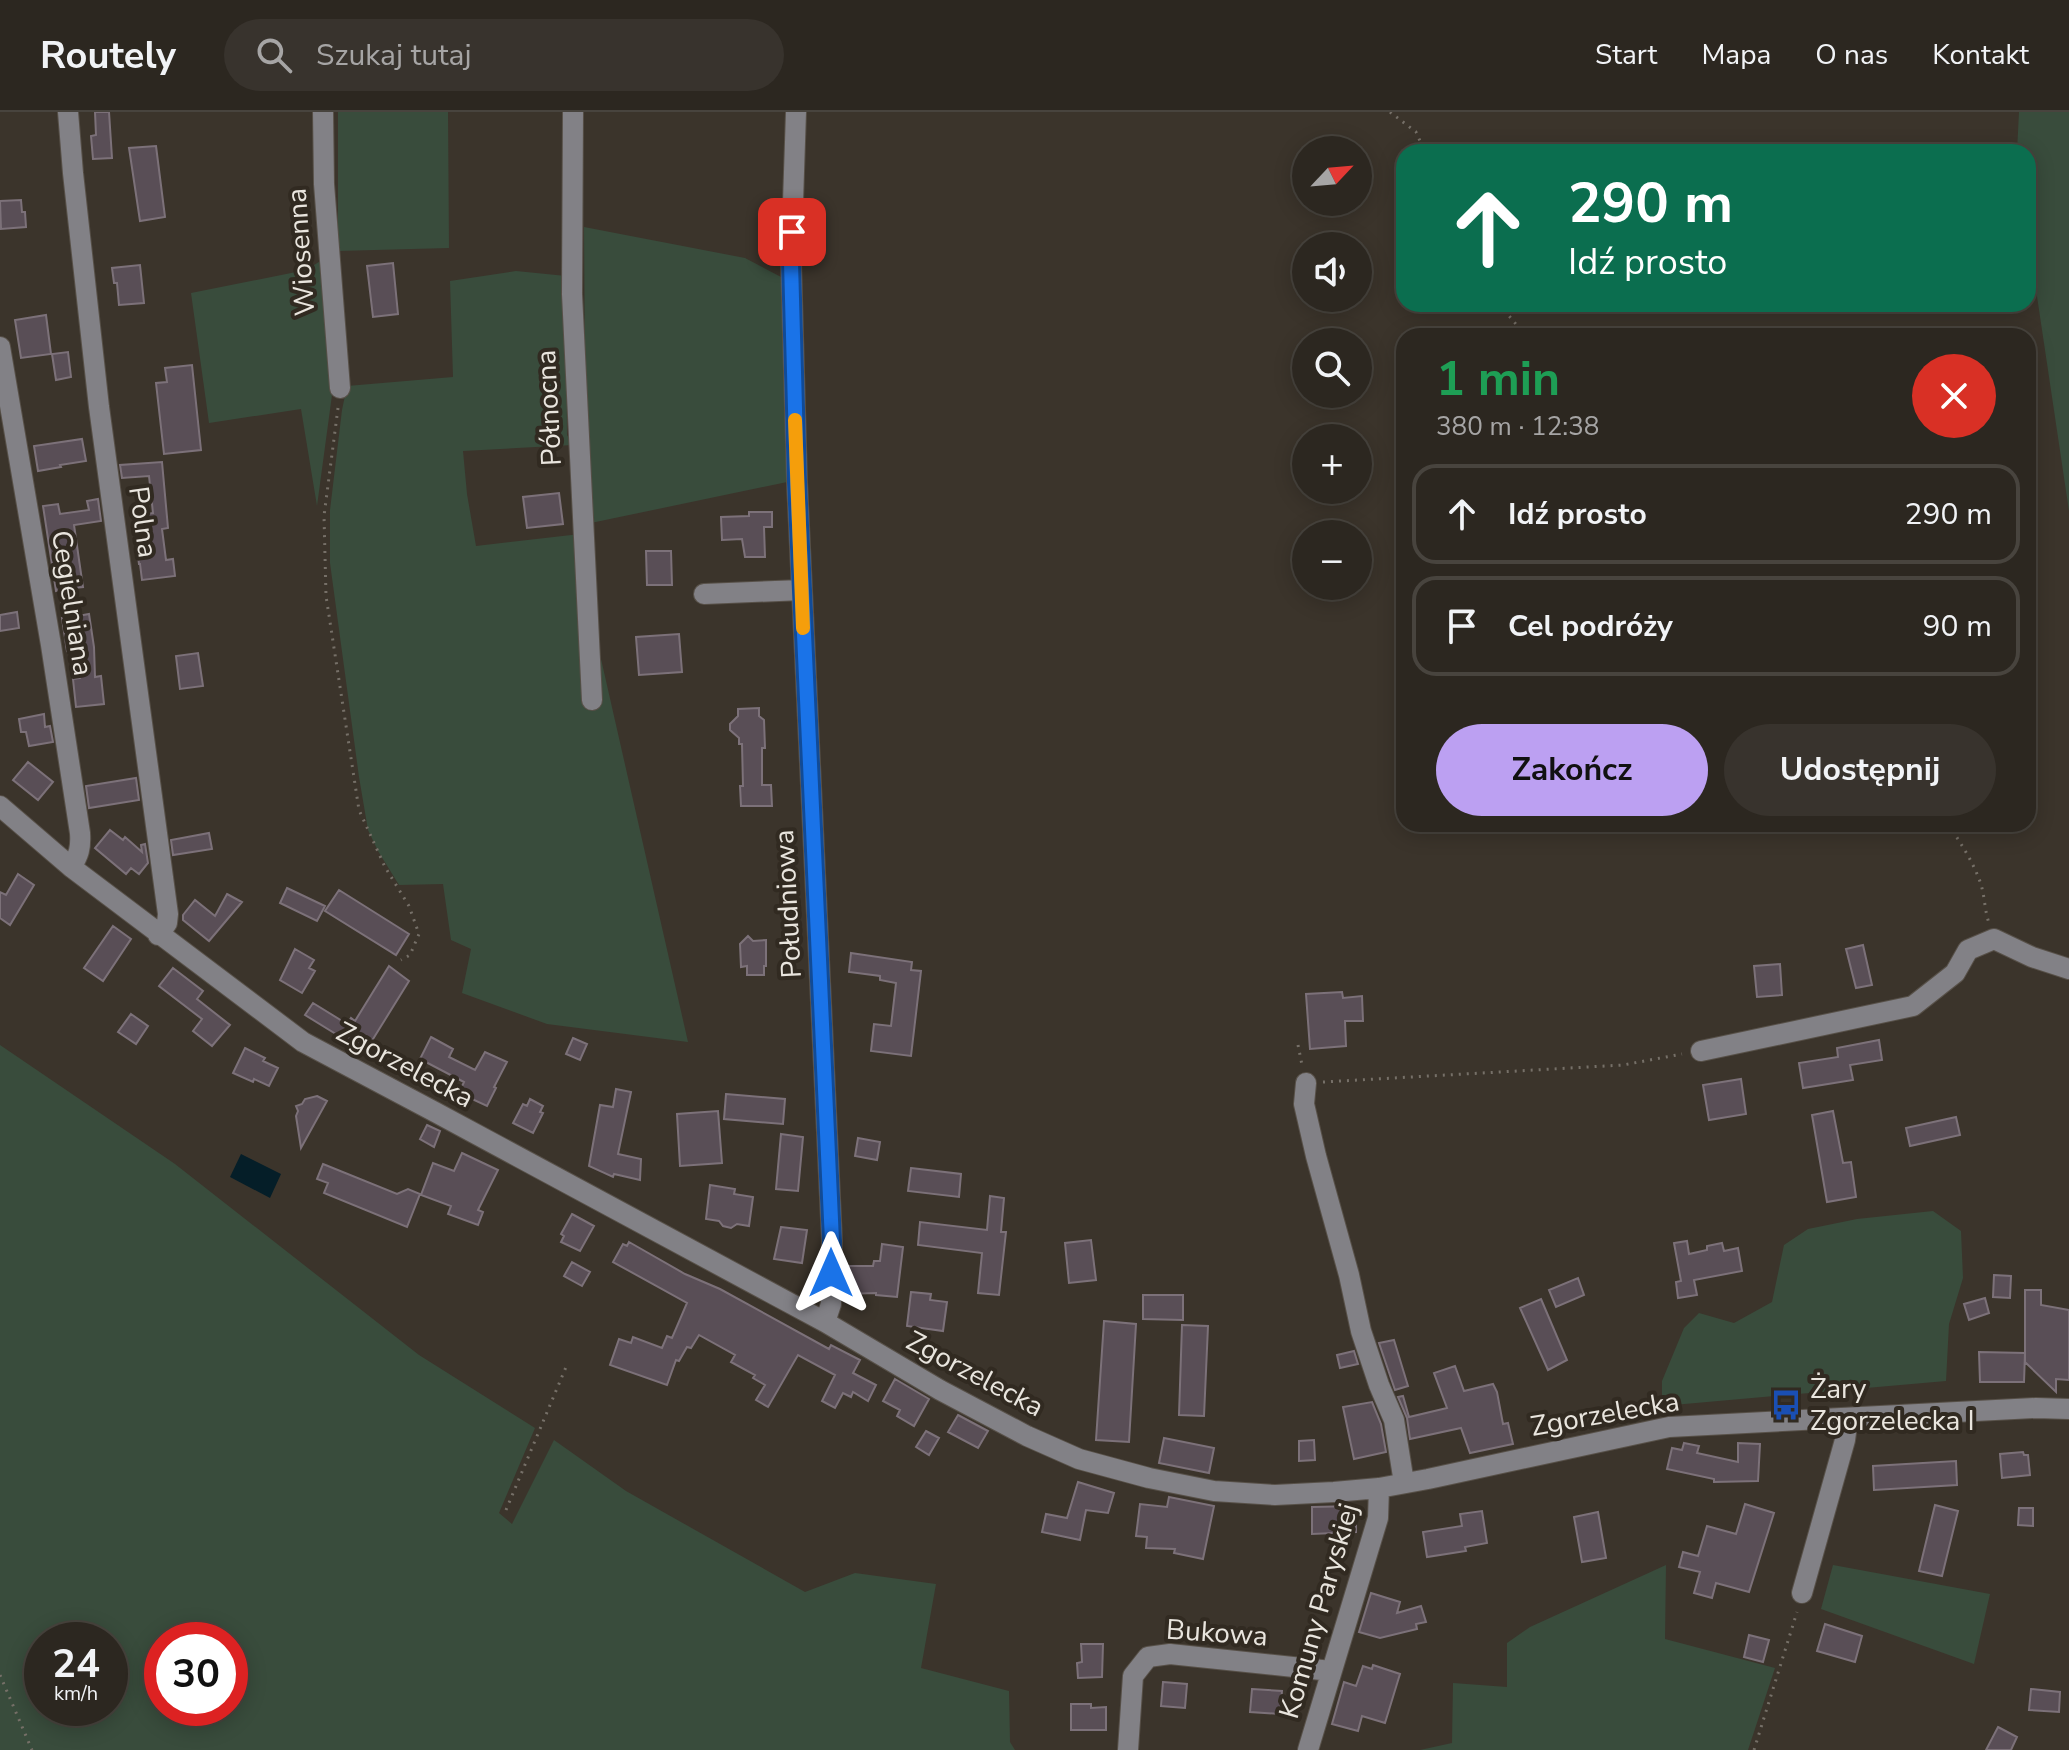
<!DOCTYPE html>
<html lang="pl">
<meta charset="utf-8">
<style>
:root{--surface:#2c2720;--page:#38332d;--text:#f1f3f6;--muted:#a6a5a5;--line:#48443e;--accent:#bca0f2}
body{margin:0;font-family:"Nunito Sans",sans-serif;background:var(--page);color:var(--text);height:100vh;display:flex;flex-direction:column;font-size:30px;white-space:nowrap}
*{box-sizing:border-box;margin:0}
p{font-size:26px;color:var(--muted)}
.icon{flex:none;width:44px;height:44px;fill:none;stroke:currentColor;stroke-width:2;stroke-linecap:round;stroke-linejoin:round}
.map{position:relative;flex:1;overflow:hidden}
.side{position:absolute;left:1396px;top:216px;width:640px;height:504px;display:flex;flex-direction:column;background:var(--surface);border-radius:24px;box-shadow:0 4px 20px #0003,0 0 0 2px var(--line)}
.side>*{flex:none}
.hud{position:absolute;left:1396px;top:32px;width:640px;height:168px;border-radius:24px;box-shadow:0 4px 20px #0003,0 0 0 2px var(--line);background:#0b6e4f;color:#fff;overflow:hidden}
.needle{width:52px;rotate:64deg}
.tools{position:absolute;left:1292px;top:24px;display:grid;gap:16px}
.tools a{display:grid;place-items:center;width:80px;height:80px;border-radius:50%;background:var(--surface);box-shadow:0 4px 20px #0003,0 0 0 2px var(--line);font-size:40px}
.speed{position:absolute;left:24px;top:1510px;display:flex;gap:16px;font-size:40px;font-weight:700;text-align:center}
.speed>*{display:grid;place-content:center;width:104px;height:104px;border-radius:50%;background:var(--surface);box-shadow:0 4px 20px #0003,0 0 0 2px var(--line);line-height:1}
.speed small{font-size:20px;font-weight:400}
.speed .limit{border:12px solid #d22;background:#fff;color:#111}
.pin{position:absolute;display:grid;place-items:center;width:68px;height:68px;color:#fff;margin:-34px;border-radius:16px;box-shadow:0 4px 12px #0006}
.me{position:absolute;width:88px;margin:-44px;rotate:0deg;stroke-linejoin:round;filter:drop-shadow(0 0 6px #0008)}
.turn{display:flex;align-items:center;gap:28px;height:168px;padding:0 40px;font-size:36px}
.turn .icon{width:104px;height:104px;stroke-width:2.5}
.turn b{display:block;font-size:56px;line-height:68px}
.round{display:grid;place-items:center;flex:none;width:84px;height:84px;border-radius:42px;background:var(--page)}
.headline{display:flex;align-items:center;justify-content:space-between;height:136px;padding:0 40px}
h1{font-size:48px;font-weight:700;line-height:60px;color:#1e9e55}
.action{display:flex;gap:16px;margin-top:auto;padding:16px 40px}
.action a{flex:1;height:92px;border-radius:48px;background:var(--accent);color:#111;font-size:32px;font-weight:700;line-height:92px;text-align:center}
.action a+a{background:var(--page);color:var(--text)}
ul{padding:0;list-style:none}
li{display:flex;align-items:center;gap:24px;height:100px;margin:0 16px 12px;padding:0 24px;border:4px solid var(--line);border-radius:24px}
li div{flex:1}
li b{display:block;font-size:30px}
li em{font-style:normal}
header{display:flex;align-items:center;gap:48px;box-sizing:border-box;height:112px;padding:0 40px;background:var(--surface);border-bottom:2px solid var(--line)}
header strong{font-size:38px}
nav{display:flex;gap:44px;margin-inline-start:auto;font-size:28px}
.search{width:560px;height:72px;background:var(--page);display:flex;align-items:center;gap:20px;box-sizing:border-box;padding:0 28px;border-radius:44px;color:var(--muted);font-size:30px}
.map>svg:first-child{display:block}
.green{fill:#394c3c;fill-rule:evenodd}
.water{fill:#051e28}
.building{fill:#594e56;stroke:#7c7179;stroke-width:2}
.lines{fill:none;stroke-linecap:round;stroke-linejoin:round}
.minor-casing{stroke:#575048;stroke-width:22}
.path{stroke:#767068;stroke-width:3;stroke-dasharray:2 6;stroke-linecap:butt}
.minor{stroke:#828186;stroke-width:20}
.route-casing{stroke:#114b97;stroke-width:20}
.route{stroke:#1a73e8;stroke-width:14}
.slow{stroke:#f59e0b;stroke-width:14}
.labels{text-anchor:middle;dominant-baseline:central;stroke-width:8;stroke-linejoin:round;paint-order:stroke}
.street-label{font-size:28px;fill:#e9e5de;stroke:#312a21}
.poi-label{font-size:28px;fill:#e9e5de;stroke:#312a21;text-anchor:start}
</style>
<header>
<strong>Routely</strong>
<div class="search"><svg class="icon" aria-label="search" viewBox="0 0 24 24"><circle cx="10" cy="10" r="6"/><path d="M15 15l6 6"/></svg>Szukaj tutaj</div>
<nav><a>Start</a><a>Mapa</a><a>O nas</a><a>Kontakt</a></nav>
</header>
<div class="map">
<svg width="2069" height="1638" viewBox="0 0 2069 1638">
<rect width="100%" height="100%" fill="#3b342b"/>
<path class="green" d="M338 0H448L449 136 338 139Z
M2019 0H2069V399L2028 124V40H2017Z
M584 115 745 146 781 165 792 369 586 412Z
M322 148 331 222 332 283 317 394 301 297 209 311 191 181 306 158Z
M516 159 566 164 567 323 573 333 463 339 467 382 476 434 580 422 594 516 688 930 547 912 462 881 471 837 451 828 443 772 399 773 378 739 368 718 359 665 330 451V398L342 298 347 274 453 265 450 169Z
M0 933 175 1052 419 1243 535 1316 499 1401 512 1412 554 1328 626 1379 805 1480 855 1461 936 1472 921 1556 1009 1579 1010 1630 1015 1638H0ZM110 1528V1596H42V1528ZM230 1528V1596H162V1528Z
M1933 1099 1961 1119 1963 1166 1949 1212 1946 1269 1662 1294V1269L1684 1216 1699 1201 1734 1211 1772 1190 1784 1133 1808 1117 1857 1107Z
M1666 1453 1665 1527 1775 1556 1748 1638H1420L1452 1631 1453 1571 1507 1575V1531L1530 1515Z
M1833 1453 1990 1482 1974 1552 1821 1497Z"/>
<path class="water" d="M241 1042 281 1062 270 1086 230 1065Z"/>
<path class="building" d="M95 0H109L112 46 93 47 91 24 96 23Z
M156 34 165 105 140 109 129 36Z
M21 88 22 100H25L26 115 1 117 0 89Z
M393 151 398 202 373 205 367 154Z
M140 153 144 191 119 193 117 171H114L112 156Z
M46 203 51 242 21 246 15 208Z
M68 240 71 265 56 268 52 242Z
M192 253 201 338 164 342 156 271 167 270 165 256Z
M82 327 86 349 60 353 61 355 38 359 34 334Z
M162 350 168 416 162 417 166 448 173 447 175 464 142 468 140 452H139L133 403 153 401 149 364 122 366 120 353Z
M559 381 563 412 527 416 523 385Z
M98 387 101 409 74 413 83 475 73 476 78 504 89 502 94 535 95 565 101 564 104 592 76 595 73 567 80 566 74 538 67 539 62 506H65L59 478 56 479 43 394 58 392 60 402 89 398 87 389Z
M749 400H772V415H764L765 445H745L742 427 722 428 721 405 749 404Z
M646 439H671L672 473H647Z
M17 500 19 516 0 519V503Z
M679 522 682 560 639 563 636 525Z
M198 541 203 574 180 577 176 544Z
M759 596V604L764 608 765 636H762V673H771L772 694H741L740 674H743L742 632H739V626L730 618V612L738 604V597Z
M44 602 45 615 50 614 53 630 29 634 26 620H21L19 607Z
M28 650 53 670 38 688 13 668Z
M136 666 139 688 89 696 86 674Z
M110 718 123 728 125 725 142 740 141 733 145 732 148 751 139 762 131 756 126 762 95 736Z
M209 721 212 737 173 743 171 728Z
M18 762 34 773 10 813 0 806V780L6 783Z
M287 776 325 794 317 809 280 791Z
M339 778 409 822 396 843 325 799Z
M227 782 242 790 209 829 183 808V803L195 788 215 804Z
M113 814 131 827 103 869 84 856Z
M748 824 753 829 766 828V854H764V863H747V854L741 855 740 832Z
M1863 833 1872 873 1856 876 1846 837Z
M295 837 314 848 309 856 315 859 302 881 280 868Z
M851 841 912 850 911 858 921 859 911 944 871 939 874 912 891 914 896 871 880 868V864L849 860Z
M1780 852 1782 883 1757 885 1754 854Z
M389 854 409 869 365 940 305 903 313 891 347 912 351 906 355 909Z
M173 856 203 879 197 887 230 913 212 934 193 919 202 907 159 874Z
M1342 880 1343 886 1362 884 1363 909H1345L1346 934 1310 937 1306 882Z
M131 902 148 914 136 932 118 920Z
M431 925 453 937 449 945 475 958 485 940 507 950 494 975 496 976 487 994 459 981 464 970 420 947Z
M573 926 587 932 580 948 566 942Z
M1879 928 1882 948 1850 953 1853 968 1803 976 1799 951 1838 945 1837 936Z
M245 936 265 946 263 949 278 956 269 974 254 967 253 970 233 961Z
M1741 967 1746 1002 1709 1008 1703 973Z
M616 977 631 980 618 1042 641 1047 640 1068 614 1062 613 1065 589 1054 600 993 613 995Z
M726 982 785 987 783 1012 724 1007Z
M317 984 327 989 301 1036 296 1004 298 999 296 994 302 992 305 987Z
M530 987 543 994 540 1000 543 1001 533 1021 513 1011 523 992 527 994Z
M718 999 722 1051 680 1054 677 1002Z
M1833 999 1843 1051 1851 1050 1856 1085 1827 1090 1812 1003Z
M1956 1005 1960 1023 1910 1034 1906 1016Z
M427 1013 440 1019 434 1035 420 1027Z
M781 1022 803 1025 798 1079 776 1077Z
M858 1026 880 1030 877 1048 855 1044Z
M462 1041 498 1058 478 1098 483 1100 478 1113 448 1102 451 1094 421 1083 433 1051 454 1059Z
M323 1052 397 1082 408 1077 420 1082 407 1115 324 1081 328 1071 317 1067Z
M911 1056 961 1062 959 1085 908 1079Z
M710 1073 735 1077 734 1082 753 1085 749 1114 737 1112 731 1116 723 1114 719 1109 706 1107Z
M990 1084 1004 1086 1001 1120H1006L999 1183 978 1181 982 1141 918 1133 920 1110 987 1118Z
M572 1102 594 1114 580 1139 561 1130 564 1124 561 1122Z
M781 1115 807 1118 802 1151 774 1147Z
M1091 1128 1096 1168 1069 1171 1065 1131Z
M1687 1129 1689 1142 1707 1138V1134L1722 1131 1724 1139 1738 1136 1742 1159 1694 1168 1697 1183 1678 1186 1676 1170 1681 1169 1674 1131Z
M629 1130 685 1162 720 1177 829 1237 831 1233 860 1248 853 1261 876 1273 868 1289 853 1280 851 1285 843 1281 835 1296 822 1289 835 1263 798 1243 768 1295 756 1288 765 1273 753 1266 755 1263 731 1250 735 1243 699 1223 691 1236 687 1235 679 1249 676 1248 667 1273 610 1253 619 1227 631 1231 633 1225 662 1236 667 1224 672 1226 687 1191 613 1150 623 1132 627 1134Z
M882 1132 903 1135 897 1185 876 1183V1181L844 1182 845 1154H873L874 1149H880Z
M572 1150 590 1160 582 1174 564 1164Z
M1994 1163 2011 1164 2010 1186 1993 1185Z
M1578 1166 1584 1183 1556 1195 1549 1178Z
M2025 1178H2041V1193L2069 1198V1268L2056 1267V1280L2025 1250Z
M911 1180 931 1182 930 1188 947 1190 943 1219 907 1214Z
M1143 1183H1183V1208L1143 1207Z
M1985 1186 1989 1201 1969 1208 1964 1192Z
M1541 1187 1567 1248 1548 1258 1520 1196Z
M1104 1209 1136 1212 1129 1330 1096 1328Z
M1182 1213 1208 1214 1204 1304 1179 1303Z
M1394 1228 1408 1274 1395 1278 1379 1231Z
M1354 1239 1358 1252 1340 1256 1337 1243Z
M1979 1240 2025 1241 2024 1270H1980Z
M1455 1254 1464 1279 1493 1272 1497 1280 1503 1312 1508 1311 1513 1332 1470 1341 1461 1316 1410 1327 1407 1306 1398 1285 1403 1284 1409 1305 1447 1296 1434 1261Z
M895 1267 929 1287 914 1314 897 1304 900 1298 883 1289Z
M1372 1290 1381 1312 1386 1340 1354 1347 1343 1295Z
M958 1303 988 1319 978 1336 948 1320Z
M926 1319 939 1326 929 1343 916 1335Z
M1164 1326 1214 1336 1209 1361 1159 1351Z
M1314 1328 1315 1348 1299 1349V1329Z
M1684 1331 1699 1334 1697 1341 1738 1350V1331L1760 1332 1758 1369 1714 1370V1367L1667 1357 1672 1336 1682 1338Z
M2023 1340 2024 1343H2028L2030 1363 2002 1366 2000 1342Z
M1956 1349 1957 1373 1874 1378 1873 1354Z
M1078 1370 1114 1381 1108 1401 1086 1398 1080 1428 1042 1420 1046 1402 1067 1406Z
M1169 1385 1214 1394 1203 1447 1174 1441 1175 1437 1146 1436 1147 1425 1136 1424 1140 1392 1167 1395Z
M1745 1392 1774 1401 1749 1480 1716 1471 1712 1486 1694 1481 1700 1460 1679 1455 1683 1440 1698 1444 1707 1414 1736 1422Z
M1935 1393 1958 1399 1942 1464 1919 1459Z
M1356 1394V1420L1312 1422V1395Z
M2019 1396H2033V1414L2018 1413Z
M1482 1399 1487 1431 1465 1435 1466 1439 1427 1445 1423 1420 1462 1414 1460 1402Z
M1598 1400 1606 1446 1582 1450 1574 1405Z
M1371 1481 1400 1490 1397 1501 1421 1494 1426 1510 1416 1512 1417 1517 1380 1526 1359 1520Z
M1825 1512 1862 1524 1855 1550 1817 1539Z
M1749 1523 1769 1528 1763 1550 1744 1545Z
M1081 1532H1103L1102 1565 1078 1566 1077 1551 1082 1550Z
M1373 1553 1400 1562 1385 1611 1362 1604 1358 1619 1332 1612 1344 1570 1356 1574 1363 1554 1372 1557Z
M1163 1570 1187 1572 1185 1596 1161 1594Z
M1252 1577 1282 1579 1280 1602 1250 1600Z
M2031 1577 2060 1580 2059 1600 2029 1598Z
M1071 1592H1091V1596L1106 1595V1618H1071Z
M1998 1615 2017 1625 2011 1638H1986Z"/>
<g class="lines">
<g class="minor-casing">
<path id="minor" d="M68 0 73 61 99 295 168 802 167 811 158 823
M323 0 324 72 340 276
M573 0 572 182 592 588
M796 0 791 150 797 370 832 1129 831 1192 825 1210
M0 235 51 533 80 721C81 736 79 743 71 755
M704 482 802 478
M0 694 71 755 303 930 435 1000 825 1210 940 1278 1027 1324 1079 1347 1149 1366 1214 1379 1275 1383 1334 1380 1379 1376 1428 1367 1669 1315 2036 1296 2069 1297
M1701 939 1913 894 1955 861 1968 838 1994 827 2032 845 2069 857
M1306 971 1304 992 1316 1044 1349 1163 1361 1219 1379 1273 1394 1308 1404 1371
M1802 1481 1845 1328 1848 1306
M1128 1638 1133 1564 1148 1545 1170 1542 1331 1559
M1308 1638 1378 1406 1379 1376"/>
</g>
<path class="path" d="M1390 0 1416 20 1425 40
M1499 192 1526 224
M338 296 324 404 326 484 359 698 385 755 409 794 419 822 410 843 401 848
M1948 712C1960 730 1972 748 1979 767 1985 781 1984 797 1989 811
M1298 933 1302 953
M1323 970 1623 953 1682 942
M506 1398 566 1255
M0 1563 32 1638
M1754 1638 1797 1500"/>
<use href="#minor" class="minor"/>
</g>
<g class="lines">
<g class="route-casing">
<path id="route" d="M792 120 791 150 797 370 832 1129 831 1161"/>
</g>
<use href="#route" class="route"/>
<path class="slow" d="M795 308 803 516"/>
</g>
<defs>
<g id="bus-bare" transform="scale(2.4)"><path d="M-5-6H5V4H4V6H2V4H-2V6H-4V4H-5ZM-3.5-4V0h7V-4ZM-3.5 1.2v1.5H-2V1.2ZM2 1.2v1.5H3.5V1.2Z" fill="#1a4fb4" stroke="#312a21" stroke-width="2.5" paint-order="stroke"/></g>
</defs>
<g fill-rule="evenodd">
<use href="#bus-bare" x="1786" y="1293"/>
</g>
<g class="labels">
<g class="street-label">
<text transform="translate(301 140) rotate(-94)">Wiosenna</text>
<text transform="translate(549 296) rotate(-93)">Północna</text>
<text transform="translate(143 410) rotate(82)">Polna</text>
<text transform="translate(72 491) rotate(81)">Cegielniana</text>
<text transform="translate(788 792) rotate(-93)">Południowa</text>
<text transform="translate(405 953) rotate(28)">Zgorzelecka</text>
<text transform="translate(975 1262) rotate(28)">Zgorzelecka</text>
<text transform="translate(1605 1302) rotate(-10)">Zgorzelecka</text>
<text transform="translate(1319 1499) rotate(-74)">Komuny Paryskiej</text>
<text transform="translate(1217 1521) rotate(4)">Bukowa</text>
</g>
<g class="poi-label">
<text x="1810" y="1277">Żary<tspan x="1810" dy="32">Zgorzelecka I</tspan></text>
</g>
</g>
</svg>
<div class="tools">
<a><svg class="needle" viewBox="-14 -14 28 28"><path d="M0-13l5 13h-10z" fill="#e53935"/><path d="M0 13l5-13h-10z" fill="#a6a5a5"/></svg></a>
<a><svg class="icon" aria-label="sound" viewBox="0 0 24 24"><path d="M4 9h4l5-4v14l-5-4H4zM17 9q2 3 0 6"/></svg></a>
<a><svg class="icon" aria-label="search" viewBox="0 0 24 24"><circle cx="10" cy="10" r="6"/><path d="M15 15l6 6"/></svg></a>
<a>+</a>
<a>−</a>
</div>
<div class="speed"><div>24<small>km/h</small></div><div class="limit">30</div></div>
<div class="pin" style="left:792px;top:120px;background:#d93025"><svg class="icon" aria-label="arrive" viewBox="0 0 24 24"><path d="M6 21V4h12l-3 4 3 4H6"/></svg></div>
<svg class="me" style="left:831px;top:1161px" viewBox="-20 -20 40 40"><path d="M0-17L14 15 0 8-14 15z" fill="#1a73e8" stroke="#fff" stroke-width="4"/></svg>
<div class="hud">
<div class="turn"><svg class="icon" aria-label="ahead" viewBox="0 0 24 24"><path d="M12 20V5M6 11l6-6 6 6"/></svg><div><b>290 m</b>Idź prosto</div></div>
</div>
<section class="side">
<div class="headline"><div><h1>1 min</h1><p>380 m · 12:38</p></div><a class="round" style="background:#d93025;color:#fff"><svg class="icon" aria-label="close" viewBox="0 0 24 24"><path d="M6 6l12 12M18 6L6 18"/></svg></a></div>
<ul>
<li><svg class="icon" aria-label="ahead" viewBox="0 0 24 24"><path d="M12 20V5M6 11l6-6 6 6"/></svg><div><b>Idź prosto</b></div><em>290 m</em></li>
<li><svg class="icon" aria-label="arrive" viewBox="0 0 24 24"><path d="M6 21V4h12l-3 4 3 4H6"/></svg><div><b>Cel podróży</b></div><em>90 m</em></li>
</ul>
<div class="action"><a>Zakończ</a><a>Udostępnij</a></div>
</section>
</div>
